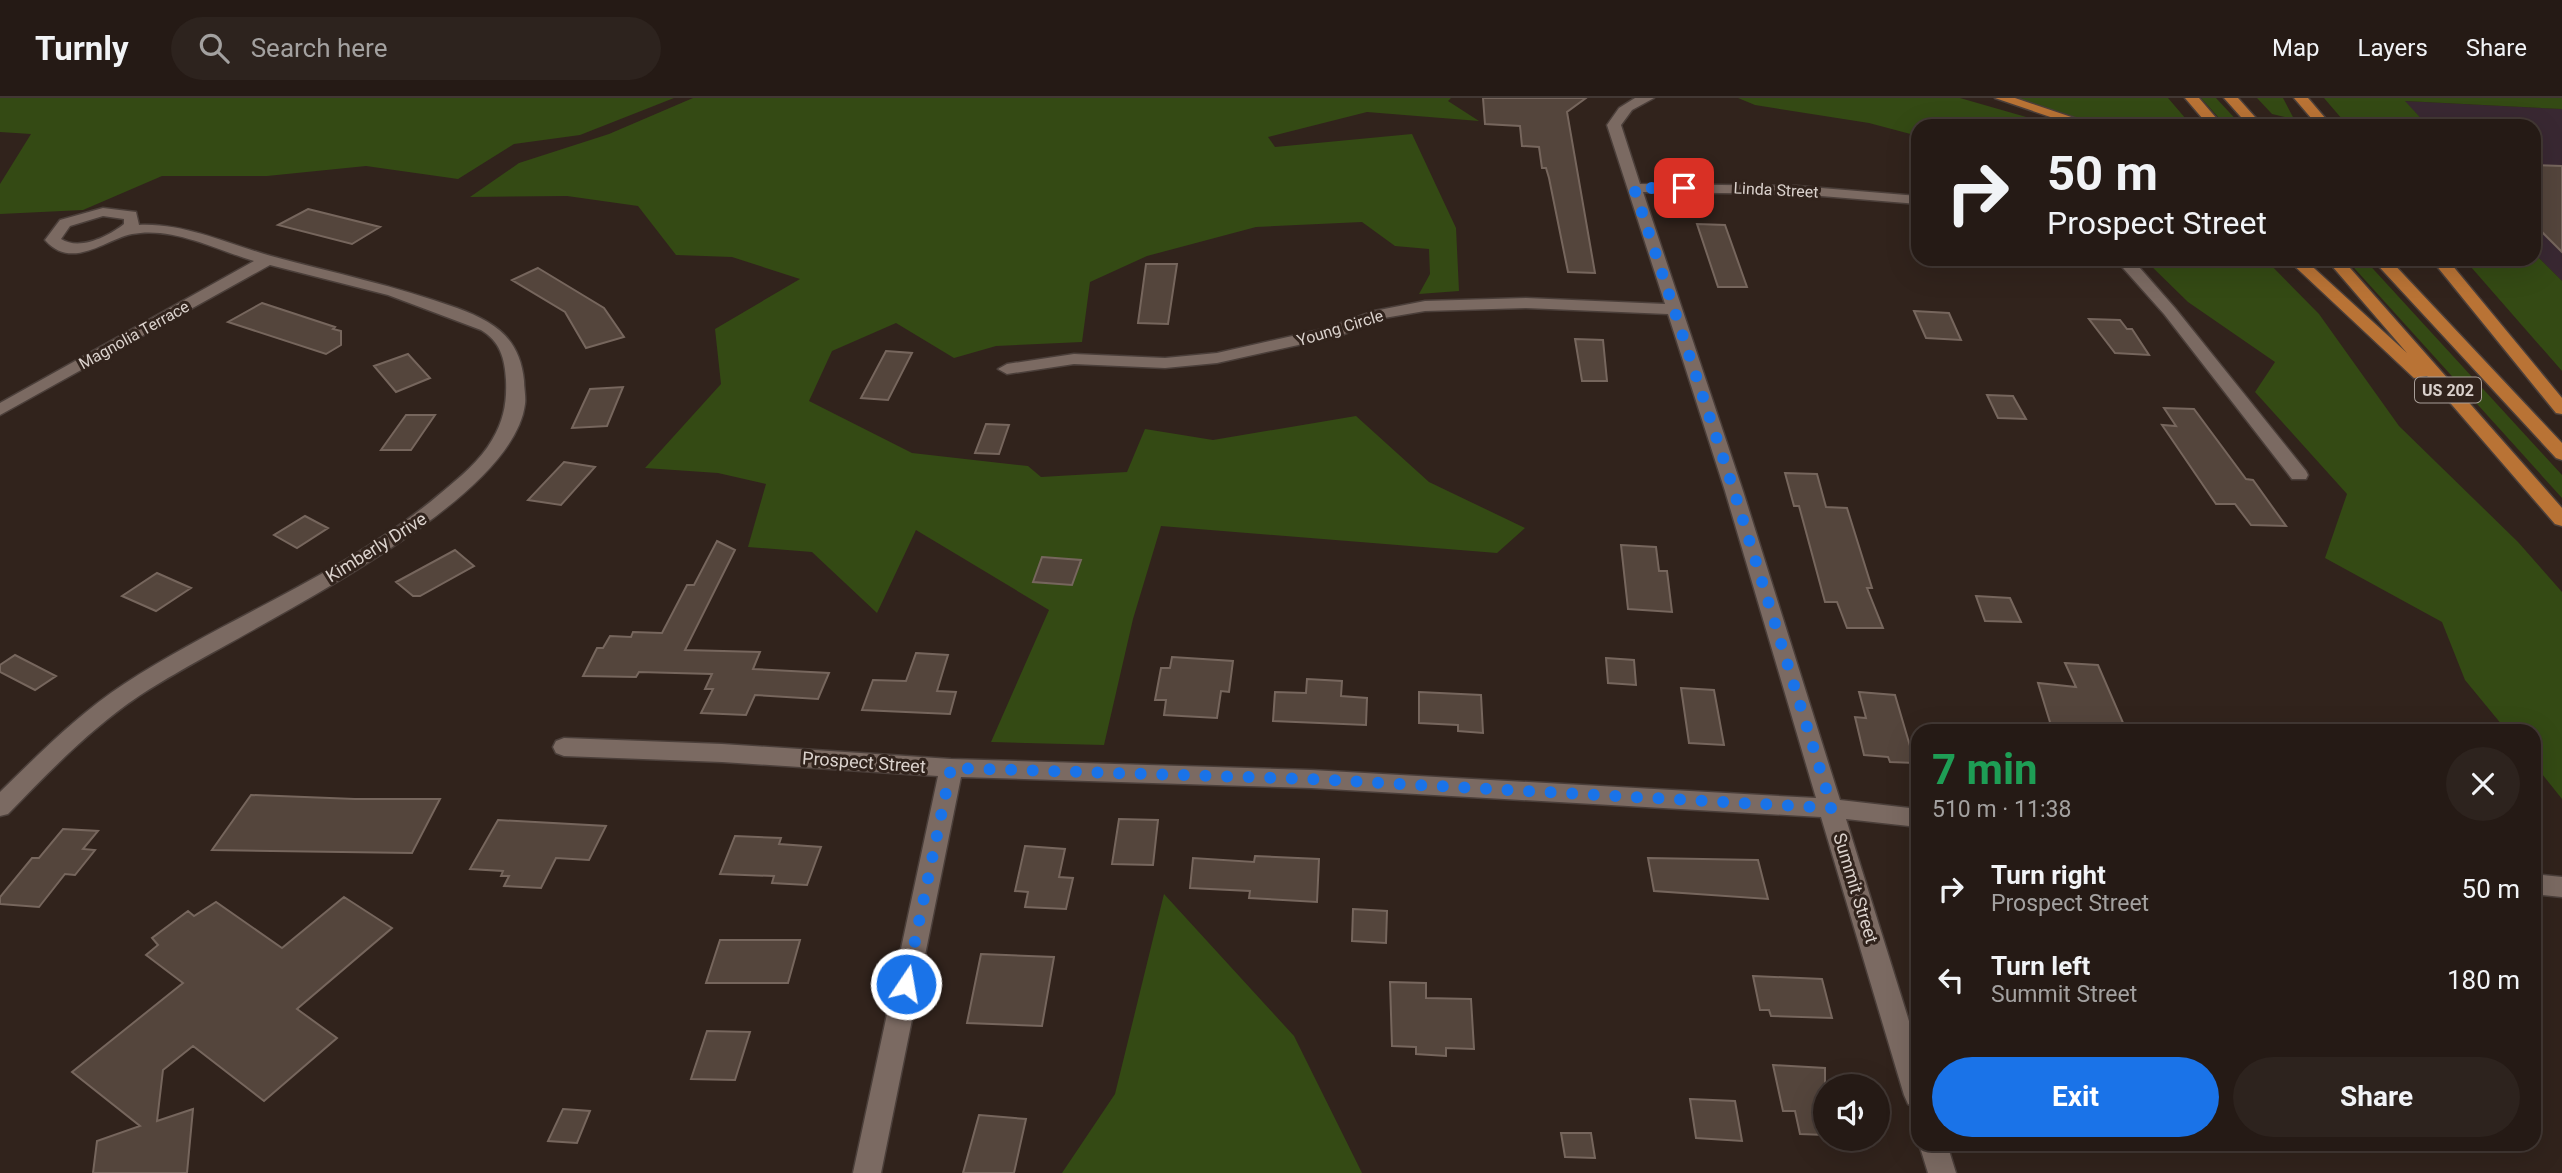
<!DOCTYPE html>
<meta charset="utf-8">
<style>
:root{--surface:#251a15;--page:#2d231e;--text:#f1f3f6;--muted:#a3a1a0;--line:#423834;--accent:#1a73e8}
body{margin:0;font-family:Roboto,sans-serif;background:var(--page);color:var(--text);height:100vh;display:flex;flex-direction:column;font-size:26px;white-space:nowrap}
*{box-sizing:border-box;margin:0}
p{font-size:23px;color:var(--muted)}
.icon{flex:none;width:38px;height:38px;fill:none;stroke:currentColor;stroke-width:2;stroke-linecap:round;stroke-linejoin:round}
.map{position:relative;flex:1;overflow:hidden}
.panel{position:absolute;left:1911px;top:626px;width:630px;height:427px;display:flex;flex-direction:column;background:var(--surface);border-radius:21px;box-shadow:0 7px 28px #0002,0 0 0 2px var(--line)}
.panel>*{flex:none}
.top-card{position:absolute;left:1911px;top:21px;width:630px;height:147px;border-radius:21px;box-shadow:0 7px 28px #0002,0 0 0 2px var(--line);background:#251a15;color:var(--text);overflow:hidden}
.buttons{position:absolute;left:1813px;top:976px;display:grid;gap:14px}
.buttons a{display:grid;place-items:center;width:77px;height:77px;border-radius:50%;background:var(--surface);box-shadow:0 7px 28px #0002,0 0 0 2px var(--line);font-size:35px}
.pin{position:absolute;display:grid;place-items:center;width:60px;height:60px;color:#fff;margin:-30px;border-radius:14px;box-shadow:0 4px 10px #0006}
.me{position:absolute;width:77px;margin:-38px;rotate:12deg;stroke-linejoin:round;filter:drop-shadow(0 0 5px #0008)}
.turn{display:flex;align-items:center;gap:24px;height:147px;padding:0 21px;font-size:32px}
.turn .icon{width:91px;height:91px;stroke-width:2.5}
.turn b{display:block;font-size:49px;line-height:60px}
.round{display:grid;place-items:center;flex:none;width:74px;height:74px;border-radius:37px;background:var(--page)}
.headline{display:flex;align-items:center;justify-content:space-between;height:119px;padding:0 21px}
h1{font-size:42px;font-weight:700;line-height:52px;color:#1e9e55}
.primary-button{display:flex;gap:14px;margin-top:auto;padding:14px 21px}
.primary-button a{flex:1;height:80px;border-radius:42px;background:var(--accent);color:#fff;font-size:28px;font-weight:700;line-height:80px;text-align:center}
.primary-button a+a{background:var(--page);color:var(--text)}
ul{padding:0;list-style:none}
li{display:flex;align-items:center;gap:21px;height:91px;padding:0 21px}
li div{flex:1}
li b{display:block;font-size:26px}
li em{font-style:normal}
header{display:flex;align-items:center;gap:42px;box-sizing:border-box;height:98px;padding:0 35px;background:var(--surface);border-bottom:2px solid var(--line)}
header strong{font-size:33px}
nav{display:flex;gap:38px;margin-inline-start:auto;font-size:24px}
.search{width:490px;height:63px;background:var(--page);display:flex;align-items:center;gap:18px;box-sizing:border-box;padding:0 24px;border-radius:38px;color:var(--muted);font-size:26px}
.map>svg:first-child{display:block}
.industrial{fill:#392832}
.green{fill:#344a14}
.building{fill:#54453c;stroke:#76665d;stroke-width:2}
.lines{fill:none;stroke-linecap:round;stroke-linejoin:round}
.minor-casing{stroke:#4b3f3a;stroke-width:3}
.major-casing{stroke:#4b3f3a;stroke-width:3}
.minor{fill:#7b6a62;fill-rule:evenodd}
.major{fill:#b97335;fill-rule:evenodd}
.route{stroke:#1a73e8;stroke-width:12;stroke-dasharray:0 21.6}
.labels{text-anchor:middle;dominant-baseline:central;stroke-width:6;stroke-linejoin:round;paint-order:stroke}
.far-street-label{font-size:16px;fill:#dbd2cd;stroke:#31231c}
.shield{fill:#31231c;stroke:#a89e98;stroke-width:2}
.shield-label{font-size:16px;font-weight:bold;fill:#dbd2cd}
.street-label{font-size:18px;fill:#dbd2cd;stroke:#31231c}
</style>
<header>
<strong>Turnly</strong>
<div class="search"><svg class="icon" aria-label="search" viewBox="0 0 24 24"><circle cx="10" cy="10" r="6"/><path d="M15 15l6 6"/></svg>Search here</div>
<nav><a>Map</a><a>Layers</a><a>Share</a></nav>
</header>
<div class="map">
<svg width="2562" height="1075" viewBox="0 0 2562 1075">
<rect width="100%" height="100%" fill="#31231c"/>
<path class="industrial" d="M2404 3 2562 11V183L2534 155V28H2428Z"/>
<path class="green" d="M0 0H674L580 37 514 46 458 81 366 68 267 78H162L83 112 0 116V86L31 36 0 34Z
M693 0H1451L1448 3 1479 23 1367 14 1268 39 1275 49 1412 36 1456 130 1459 193 1419 196 1430 176 1429 151 1395 148 1362 124 1256 129 1147 158 1090 184 1082 244 996 248 954 260 896 225 832 253 809 303 912 355 1028 368 1041 379 1127 374 1145 331 1213 342 1356 318 1429 384 1525 430 1497 455 1161 428 1133 521 1104 647 991 644 1049 512 916 432 877 515 812 454 748 449 766 386 718 375 645 370 721 286 715 231 800 181 732 159 676 157 638 108 567 98 470 99 519 65 609 36Z
M1738 0H1960L2057 28H1918V38L1869 25 1755 7Z
M2011 0H2168L2192 28H2105Z
M2201 0H2216L2242 28H2226Z
M2257 0H2283L2294 21 2272 16Z
M2324 0H2562V11L2405 3 2428 28H2348Z
M2534 155 2562 183V273L2464 161H2534Z
M2144 161H2265L2319 216 2399 328 2518 444 2562 494V701L2534 666V634L2507 633 2465 582 2442 524 2325 460 2347 396 2255 294 2275 264 2188 204Z
M2346 161H2364L2562 377V400Z
M1164 796 1294 938 1362 1075H1062L1115 996Z"/>
<path class="building" d="M1483 0H1586L1567 14 1595 175 1568 174 1549 80 1546 70H1542L1539 49 1522 48 1520 28 1485 26Z
M2534 67 2562 68V154L2534 126Z
M308 111 380 129 352 146 278 127Z
M1697 126 1725 127 1747 189H1718Z
M1146 166H1177L1168 226 1138 225Z
M538 170 604 210 624 239 586 250 565 214 512 182Z
M262 205 335 229 333 231 341 233V247L326 256 228 224Z
M1914 213 1949 215 1961 242 1926 240Z
M2089 221 2120 222 2127 231H2132L2149 257 2115 255Z
M1575 241 1603 242 1607 283H1582Z
M886 253 912 255 888 302 861 300Z
M408 256 430 280 396 294 374 268Z
M623 289 607 328 572 330 590 291Z
M1987 297 2013 298 2026 321 1998 320Z
M2164 310 2194 311 2246 381 2253 382 2286 428 2251 427 2235 406H2216L2162 327 2176 328Z
M406 317H435L411 352H381Z
M986 326 1009 327 999 356 975 355Z
M564 364 595 369 561 407 528 402Z
M1785 375 1817 376 1826 409 1847 410 1872 490H1867L1883 530H1847L1837 504H1825L1799 408H1794Z
M305 418 328 430 297 450 274 437Z
M717 443 735 452 685 552 760 554 753 571 829 575 818 601 755 597 746 617 701 615 713 591H705L712 576 639 574 636 579 583 578 597 550H603L610 538 631 539 633 534 662 535 687 487H694Z
M1621 447 1656 449 1659 473H1667L1672 514 1628 511Z
M455 452 474 468 420 498H413L396 484Z
M1042 459 1081 462 1072 487 1033 484Z
M157 475 191 490 156 513 122 498Z
M1976 498 2010 500 2021 524 1985 523Z
M916 555 948 557 937 593 956 594 950 616 862 612 873 582 906 583Z
M15 557 56 578 35 592 0 574V567Z
M1172 559 1233 563 1229 594 1221 593 1217 620 1164 617 1166 602H1155L1161 570H1170Z
M1606 560 1634 562 1636 587 1608 585Z
M2065 565 2098 567 2127 634H2053L2038 585 2076 589Z
M1307 581 1342 583 1341 598 1367 600 1366 627 1273 623 1275 594 1306 595Z
M1681 590 1714 592 1724 647 1689 645Z
M1419 594 1481 597 1483 635 1458 633V627L1419 625Z
M1859 594 1895 597 1915 665 1890 664 1888 659 1864 657 1855 619 1866 620Z
M251 697 355 701H440L412 755 212 752Z
M1119 721 1158 722 1153 767 1112 766Z
M498 722 606 728 589 762 556 760 541 790 504 788 509 778H501L503 773 470 771Z
M63 731 98 733 83 751 95 752 75 777 65 776 39 809 0 806V799L32 760H39Z
M735 738 781 740 779 746 821 749 807 787 772 785 774 778 720 776Z
M1025 748 1065 751 1059 779 1073 780 1066 811 1025 809 1028 794 1015 793Z
M1255 758 1319 761 1317 804 1249 800 1250 793 1190 790 1193 760 1254 764Z
M1648 760 1758 762 1768 801 1654 793Z
M344 799 392 830 297 911 337 940 264 1003 193 948 163 972 157 1023 193 1011 187 1075H93L97 1043 140 1028 72 974 183 885 146 857 158 847 152 840 188 813 194 818 216 804 282 850Z
M1353 811 1387 813 1386 845 1352 843Z
M720 842H800L788 885H706Z
M981 856 1054 859 1042 928 967 925Z
M1753 878 1822 881 1832 920 1771 918 1769 912H1760Z
M1390 884 1426 885V900L1471 901 1474 951 1446 950V958L1416 956V949L1392 948Z
M707 933 750 934 735 982 691 981Z
M1773 967 1825 970V1037L1800 1036 1795 1013H1783Z
M1690 1001 1735 1003 1742 1043 1696 1040Z
M563 1011 590 1013 577 1045 548 1043Z
M979 1017 1026 1021 1014 1075H963Z
M1561 1035H1591L1595 1060 1565 1059Z"/>
<g class="lines">
<g class="minor-casing">
<path id="minor" d="M1635 0H1654L1632 12 1621 27 1640 86 1797 88 1918 98V106L1797 96 1643 94 1743 393 1840 702 1918 711V729L1846 721 1918 952V1010L1908 1006 1904 997 1821 719 1311 690 961 679 881 1075H853L938 678 722 664 564 658 556 655 553 649 556 643 564 640 722 646 951 661 1311 672 1816 700 1725 393 1668 216 1526 210 1425 213 1384 220 1339 238 1217 265 1165 270 1074 266 1007 276 998 271 1007 266 1074 256 1165 260 1217 255 1328 230 1374 213 1425 203 1526 200 1665 206 1607 27 1619 10Z
M103 110 136 114 139 127C185 125 228 146 271 158 334 175 396 188 457 210 495 224 520 240 524 283 524 290 526 299 525 306 512 413 226 539 139 598 90 631 49 674 8 716L0 718V694C39 656 78 616 124 586 227 519 347 475 441 395 459 380 480 363 492 342 504 322 507 304 506 282 505 261 500 243 481 232L388 197 270 167 0 317V305L254 163C217 152 172 128 132 136 106 141 72 173 45 142L60 122ZM103 118 124 121V126C109 138 80 153 61 141L70 128Z
M2115 161H2132L2175 210 2306 373 2308 377 2306 381H2292L2164 216Z
M2534 776 2562 779V799L2534 796Z
M1919 1046H1947L1956 1075H1928Z"/>
</g>
<g class="major-casing">
<path id="major" d="M1995 0H2015L2098 28H2077Z
M2185 0H2199L2223 28H2209Z
M2224 0H2238L2263 28H2249Z
M2294 0H2308L2332 28H2318Z
M2287 161H2304L2407 255 2326 161H2342L2562 410V428L2555 426 2427 278 2414 280Z
M2372 161H2389L2562 345V362L2556 360Z
M2431 161H2447L2562 300V316L2556 315Z"/>
</g>
<use href="#minor" class="minor"/>
<use href="#major" class="major"/>
</g>
<g class="lines">
<path class="route" d="M906 886 951 670 1311 681 1832 710 1734 393 1634 90H1684"/>
</g>
<g class="labels">
<g class="far-street-label">
<text transform="translate(1776 92) rotate(3)">Linda Street</text>
<text transform="translate(1340 230) rotate(-17)">Young Circle</text>
<text transform="translate(134 237) rotate(-29)">Magnolia Terrace</text>
</g>
<rect class="shield" x="2415" y="279.5" width="66" height="25" rx="5"/>
<g class="shield-label">
<text x="2448" y="292">US 202</text>
</g>
<g class="street-label">
<text transform="translate(376 449) rotate(-32)">Kimberly Drive</text>
<text transform="translate(864 664) rotate(4)">Prospect Street</text>
<text transform="translate(1856 790) rotate(73)">Summit Street</text>
</g>
</g>
</svg>
<div class="buttons">
<a><svg class="icon" aria-label="sound" viewBox="0 0 24 24"><path d="M4 9h4l5-4v14l-5-4H4zM17 9q2 3 0 6"/></svg></a>
</div>
<div class="pin" style="left:1684px;top:90px;background:#d93025"><svg class="icon" aria-label="arrive" viewBox="0 0 24 24"><path d="M6 21V4h12l-3 4 3 4H6"/></svg></div>
<svg class="me" style="left:906px;top:886px" viewBox="-20 -20 40 40"><circle r="17" fill="#1a73e8" stroke="#fff" stroke-width="3"/><path d="M0-11L8 9 0 5-8 9z" fill="#fff"/></svg>
<div class="top-card">
<div class="turn"><svg class="icon" aria-label="right" viewBox="0 0 24 24"><path d="M7 20v-9h11M14 6l5 5-5 5"/></svg><div><b>50 m</b>Prospect Street</div></div>
</div>
<section class="panel">
<div class="headline"><div><h1>7 min</h1><p>510 m · 11:38</p></div><a class="round"><svg class="icon" aria-label="close" viewBox="0 0 24 24"><path d="M6 6l12 12M18 6L6 18"/></svg></a></div>
<ul>
<li><svg class="icon" aria-label="right" viewBox="0 0 24 24"><path d="M7 20v-9h11M14 6l5 5-5 5"/></svg><div><b>Turn right</b><p>Prospect Street</p></div><em>50 m</em></li>
<li><svg class="icon" aria-label="left" viewBox="0 0 24 24"><path d="M17 20v-9H6M10 6l-5 5 5 5"/></svg><div><b>Turn left</b><p>Summit Street</p></div><em>180 m</em></li>
</ul>
<div class="primary-button"><a>Exit</a><a>Share</a></div>
</section>
</div>
